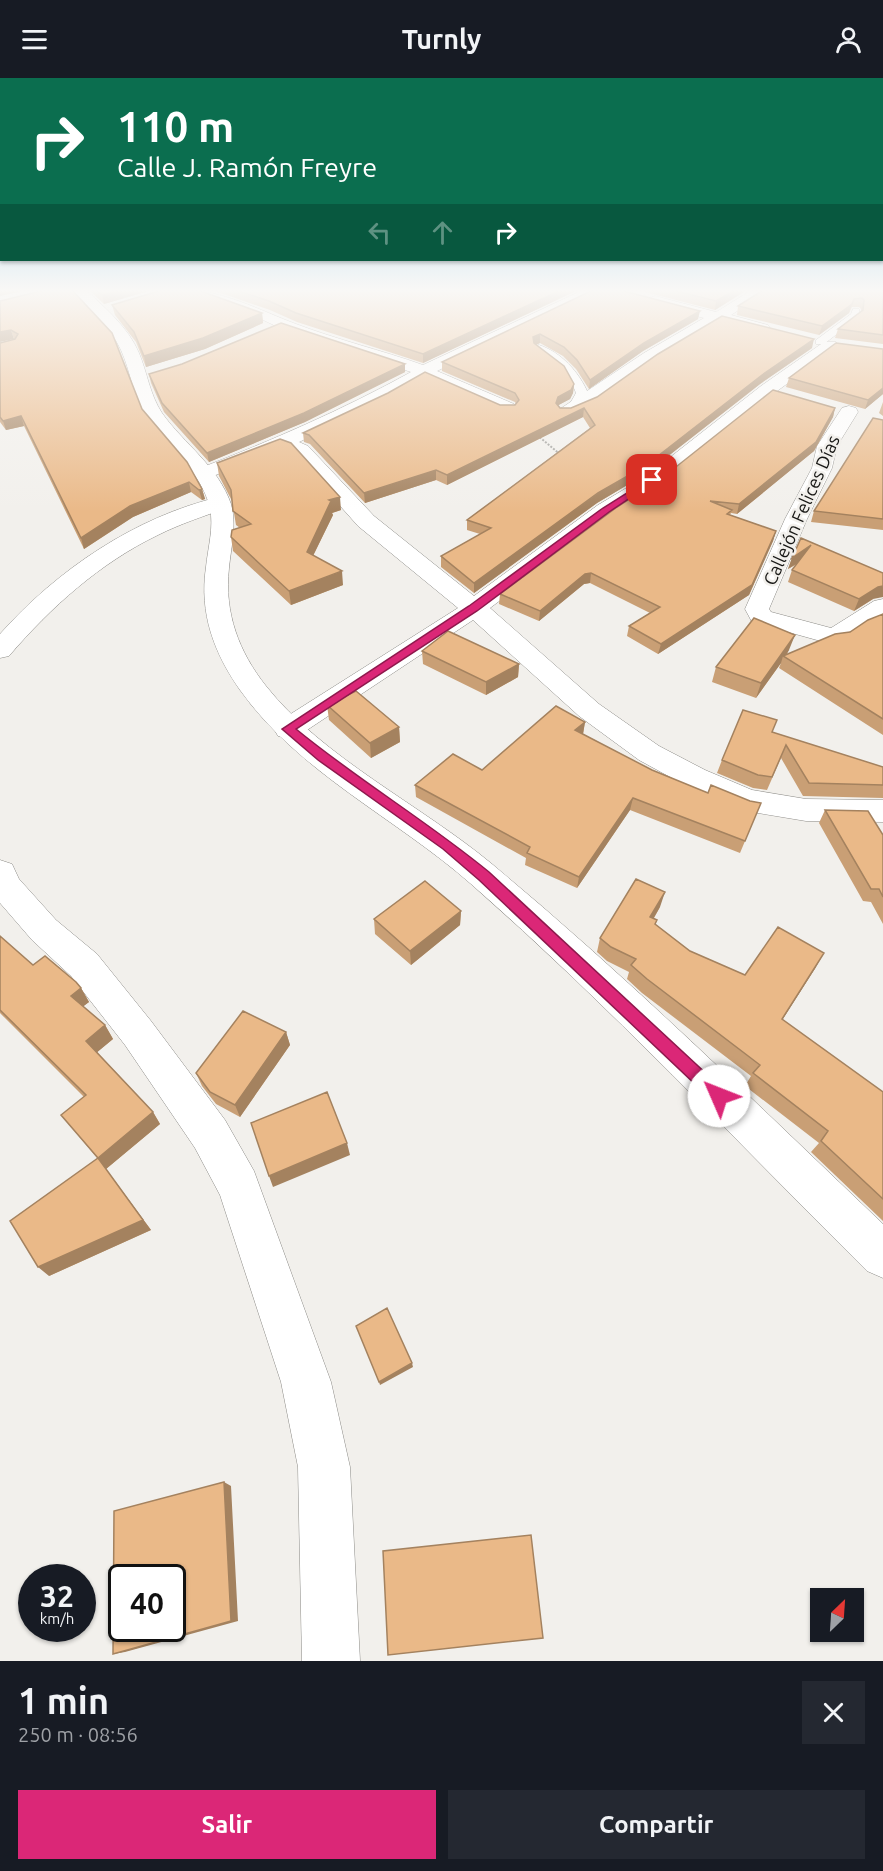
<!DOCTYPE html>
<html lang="es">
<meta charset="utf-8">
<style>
:root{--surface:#171b24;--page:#242831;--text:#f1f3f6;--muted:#9ea1a6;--accent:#db2777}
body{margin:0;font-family:Ubuntu,sans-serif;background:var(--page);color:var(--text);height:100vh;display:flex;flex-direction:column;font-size:22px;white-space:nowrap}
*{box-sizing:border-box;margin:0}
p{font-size:20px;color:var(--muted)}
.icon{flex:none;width:33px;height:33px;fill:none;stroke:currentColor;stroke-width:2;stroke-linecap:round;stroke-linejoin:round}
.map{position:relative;height:1583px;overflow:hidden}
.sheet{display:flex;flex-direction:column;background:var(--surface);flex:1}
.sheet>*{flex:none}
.guide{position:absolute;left:0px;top:0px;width:884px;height:183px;box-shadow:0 2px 4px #0004;background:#0b6e4f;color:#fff;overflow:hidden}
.needle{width:39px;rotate:25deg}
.fabs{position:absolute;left:810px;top:1510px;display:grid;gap:12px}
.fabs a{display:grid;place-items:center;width:54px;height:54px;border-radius:0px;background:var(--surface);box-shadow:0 2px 4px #0004;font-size:30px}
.speed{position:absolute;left:18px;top:1486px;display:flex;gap:12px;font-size:30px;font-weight:700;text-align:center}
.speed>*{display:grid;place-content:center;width:78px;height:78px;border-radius:50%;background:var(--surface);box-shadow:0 2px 4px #0004;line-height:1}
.speed small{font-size:15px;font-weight:400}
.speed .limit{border:3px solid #111;border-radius:9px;background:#fff;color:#111}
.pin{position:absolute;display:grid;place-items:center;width:51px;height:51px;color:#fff;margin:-26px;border-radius:12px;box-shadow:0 3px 9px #0006}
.me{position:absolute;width:66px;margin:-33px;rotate:314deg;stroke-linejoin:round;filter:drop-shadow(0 0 4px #0008)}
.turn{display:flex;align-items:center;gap:21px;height:126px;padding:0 18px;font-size:27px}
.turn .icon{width:78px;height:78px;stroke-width:2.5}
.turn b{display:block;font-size:42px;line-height:51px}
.lanes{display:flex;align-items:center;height:57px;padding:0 18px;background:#0003;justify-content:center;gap:30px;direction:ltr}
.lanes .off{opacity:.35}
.round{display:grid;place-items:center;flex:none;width:63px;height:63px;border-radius:0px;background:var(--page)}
.overview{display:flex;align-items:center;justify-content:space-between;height:102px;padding:0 18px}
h1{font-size:36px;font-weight:600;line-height:45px}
.action{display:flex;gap:12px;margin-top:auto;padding:12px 18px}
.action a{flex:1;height:69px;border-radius:0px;background:var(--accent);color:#fff;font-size:24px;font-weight:600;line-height:69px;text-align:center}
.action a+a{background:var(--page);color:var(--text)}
header{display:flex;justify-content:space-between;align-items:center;height:78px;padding:0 18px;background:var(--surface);font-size:27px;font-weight:600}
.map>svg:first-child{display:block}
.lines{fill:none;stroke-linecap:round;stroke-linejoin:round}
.service-casing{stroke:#8c8b87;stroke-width:1}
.minor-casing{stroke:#8c8b87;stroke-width:1}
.tertiary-casing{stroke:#8c8b87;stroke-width:1}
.path{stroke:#9f9e9b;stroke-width:2;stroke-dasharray:2 1.5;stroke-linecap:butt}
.service{fill:#fff;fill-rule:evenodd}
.minor{fill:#fff;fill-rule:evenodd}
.tertiary{fill:#fff;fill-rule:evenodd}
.wall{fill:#c99f75}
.shaded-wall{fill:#a4825f}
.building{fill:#eab988;stroke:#a4825f;stroke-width:1.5;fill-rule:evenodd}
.route{fill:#db2777;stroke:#8e194d;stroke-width:1.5}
.labels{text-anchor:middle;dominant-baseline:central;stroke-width:5;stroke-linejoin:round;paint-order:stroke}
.far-street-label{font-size:18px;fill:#171715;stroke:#f2f0ec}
</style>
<header><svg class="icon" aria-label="menu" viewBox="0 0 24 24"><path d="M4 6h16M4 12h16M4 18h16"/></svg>Turnly<svg class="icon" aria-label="person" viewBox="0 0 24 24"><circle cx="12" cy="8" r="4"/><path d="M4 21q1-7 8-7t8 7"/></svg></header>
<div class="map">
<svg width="883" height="1583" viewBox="0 0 883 1583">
<rect width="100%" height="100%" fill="#f2f0ec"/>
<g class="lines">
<g class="service-casing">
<path id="service" d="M853 231H859V239L824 266H816V262L851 236Z
M539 267C561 274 579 294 588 315L578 331 574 333 568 329 576 315C569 294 553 284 535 272L534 270Z"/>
</g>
<g class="minor-casing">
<path id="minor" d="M183 212C223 212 259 232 296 246 338 262 381 272 423 287L583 212H602L437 293 514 326 516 330 514 334H500L425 300 387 322 299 364 308 368 374 438 474 518 598 427 645 399 761 308 824 264H836L838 267 836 270 773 316 659 407 614 437 490 530 599 626 659 668 705 692 752 712 806 721 883 722V744L806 743 746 733 683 706 639 682 579 638 473 542 298 658 288 660 278 658 274 651 278 644 458 530 358 448 294 376 282 372 205 401 198 399 195 395 198 391C271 363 342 332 411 294L284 252 259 240 185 215Z
M752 212H770L731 237 768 247 770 250 768 253 762 255 720 244C699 257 676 269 656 283 635 297 584 343 559 337L557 333 644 275 704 240 650 226 647 223 650 220 655 218 716 234Z
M849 328 856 330 858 334 837 368 832 390 807 441 769 531 771 534 831 550 874 523 883 521V539L844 564 835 567 752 544 745 531 785 441 812 390 817 368 842 330Z
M219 419 227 420 230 425 227 430C204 438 180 446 158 457 100 485 51 529 9 578L0 580V556C57 492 135 439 219 419Z
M0 782 12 786 19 801 56 842 97 876 151 943 225 1042 254 1093 331 1304 350 1389 360 1583H302L298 1389 281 1304 220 1117 195 1070 125 967 71 898 32 862 0 825Z"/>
</g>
<g class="tertiary-casing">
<path id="tertiary" d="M70 212H86C106 231 128 249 139 275 147 294 150 317 162 335 184 366 218 388 231 426 237 447 231 469 229 490 224 535 239 574 266 608 323 680 421 727 492 786 628 899 755 1024 883 1146V1200L867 1193C736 1063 610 928 471 806 396 740 299 695 240 612 214 575 199 535 206 489 208 469 214 450 210 430 201 392 167 370 146 339 133 319 131 294 121 272 110 247 86 232 70 212Z"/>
</g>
<path class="path" d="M537 357 561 377"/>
<use href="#service" class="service"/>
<use href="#minor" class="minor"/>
<use href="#tertiary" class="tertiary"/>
</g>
<path class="wall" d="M89 212H152L104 226Z
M212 212H578L423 285 297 244 270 232Z
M593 212 698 241 643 273 589 311 576 291 563 278 540 265 536 267 574 306 573 315 570 321 558 327 560 330H571L812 270 760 306 644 397 597 425 474 515 441 489V478L480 456 467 452V442L590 350 583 339 447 407 436 402 365 425 310 366 304 364 303 355 500 327H515L516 326 515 324 442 293V284Z
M637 212H747L715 232Z
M883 212V266L835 260 838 251 861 234V231L859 229H852L849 235 819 257 737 237 738 228Z
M0 223 142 331 202 411 205 421 202 422 191 414 133 439 84 471 24 348 6 352 0 344V265L15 261H14Z
M112 227 262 235 263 245 205 271 146 289 136 264 115 237Z
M883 271V316L865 331 786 309 789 300Z
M405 294 305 344 209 384 164 334 151 305 149 296Z
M883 324V338L879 335Z
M835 330 833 339 814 373 737 436 731 435 730 437 776 453 773 463 749 517 658 576 627 558 629 548 650 535 590 505 584 506 539 543 499 526 500 516Z
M883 342V452L811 444 814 433Z
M217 385 341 432 332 435 333 437 313 478 343 507 291 527 233 473 231 459 240 450 236 447 232 423 219 398Z
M792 480 873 521 854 533 788 504 792 492 797 486 788 491Z
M883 535V657L779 590 781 585 756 620 712 604 716 589 789 572 786 577 850 554 882 537Z
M422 573 519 586 518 599 486 617 423 586Z
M327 627 399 649 400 664 371 680 329 642Z
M585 644 583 656 652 692 708 715 761 725 740 775 630 732 577 810 525 787 526 780 416 719 415 707 482 692Z
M772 654 883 689V720L803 718 781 680 767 712 753 710 717 695 722 682Z
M825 732 883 757V846L871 824 863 823 819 745Z
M660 829 654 840 657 842 655 847 690 873 745 897 816 889 782 942 883 1015V1143L811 1074 819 1065 745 1008 751 998 642 915 627 901 629 894 607 883 597 874 600 860Z
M461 833 460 847 411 887 375 856 374 841Z
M0 858 33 887 81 910 89 924 83 928 105 947 113 961 97 974 153 1034 160 1046 106 1091 151 1152 49 1198 97 1080 61 1037 84 1019 0 935Z
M286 954 290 967 240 1039 216 1026 202 1008 196 995Z"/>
<path class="shaded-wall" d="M0 212H28L0 218Z
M121 212H152L104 226 102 217Z
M561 212H578L423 285V276Z
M735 212H747L715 232 716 223Z
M854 221 849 235 819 257 822 248Z
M700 233 698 241 643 273 589 311 590 302 644 265Z
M262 235 263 245 205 271 146 289 144 278Z
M11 252 14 261 0 264V254Z
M540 256V265L533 268V259Z
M814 261 812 270 760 306 644 397 597 425 474 515V505L762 297Z
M405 286V294L305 344 209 384 207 375Z
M574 306 573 315 570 321 557 328 556 325 558 319Z
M883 310V316L865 331 868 322Z
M584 330 583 339 447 407V397Z
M835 330 833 339 814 373 737 436 739 426Z
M21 338 24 348 6 352 3 343Z
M436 392V402L365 425 364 415Z
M189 404 191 414 133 439 84 471 81 460 130 428Z
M202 411 205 421 202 422 199 412Z
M340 419 341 432 332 435 333 437 308 488 307 474 329 422Z
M776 453 773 463 749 517 658 576 661 566Z
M811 467 807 479 788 491 792 480Z
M342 493 343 507 291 527 289 513Z
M591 495 590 505 584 506 539 543 540 533 585 496Z
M883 508V519L873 521 854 533 859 521 878 509Z
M795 557 789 572 785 579 783 578 781 585 756 620 761 605Z
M519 586 518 599 486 617V604Z
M585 644 583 656 574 665 575 652Z
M399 649 400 664 371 680 370 665Z
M633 720 630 732 577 810 579 799Z
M665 814 660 829 646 853 650 839Z
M461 833 460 847 411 887 410 873Z
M824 875 816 889 774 955 782 941Z
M81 910 89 924 80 931 71 918Z
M105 947 113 961 95 976 86 963Z
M286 954 290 967 240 1039 235 1027Z
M153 1034 160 1046 106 1091 151 1152 49 1198 38 1189 98 1080Z
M347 1065 350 1077 273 1109 269 1098Z
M412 1285 413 1289 380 1307 379 1304Z
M224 1404 231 1408 238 1543 125 1574 113 1576Z"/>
<path class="building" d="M45 212H72L112 255 142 331 187 384 202 411 199 412 189 404 130 428 81 460 21 338 3 343 0 339V265L15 261 18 256 11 252 0 254V223Z
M96 212H121L102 217Z
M162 212H198L262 235 203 260 144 278 134 254 112 227Z
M235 212H561L423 276 296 235 269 223Z
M593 212H620L700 233 644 265 590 302 577 282 564 269 540 256 533 259 534 265 564 288 574 306 571 312 558 319 556 325 560 330H571L597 319 658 276 722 238 814 261 762 297 645 388 598 415 474 505 441 478 491 450 467 442 595 347 584 330 447 397 436 392 364 415 309 357 303 355 388 315 425 294 500 327H515L519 322 515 315 442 284Z
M672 212H735L716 223Z
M763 212H883V257L838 251 863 232 864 222 862 220 854 221 852 226 822 248 738 228Z
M281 245 405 286 304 335 207 375 162 325 149 296 182 286Z
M836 265 883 271V310L868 322 789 300Z
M773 312 835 330 816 364 739 426 710 423 732 432 727 436 776 453 752 507 661 566 629 548 660 529 591 495 585 496 540 533 500 516 617 429 662 400Z
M873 340 883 342V441L814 433Z
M280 361 291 365 340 419 329 422 331 423 307 474 342 493 289 513 231 459 232 452 251 446 233 433 231 412 217 385Z
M801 460 883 495V508L878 509 859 521 792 492 811 467 792 480Z
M883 536V641L783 578 835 556 850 554 868 542Z
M754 540 795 557 761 605 716 589Z
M448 553 519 586 486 604 422 573Z
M356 613 399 649 370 665 327 627Z
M556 628 585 644 575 652 652 692 708 715 711 707 750 723 761 725 745 763 633 720 579 799 527 775 530 769 415 707 453 676 482 692Z
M743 632 777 642 772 654 883 689V707L809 705 786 667 772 699 758 697 722 682Z
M825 732 868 733 883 757V819L879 811H871Z
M636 801 665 814 650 839 657 842 655 846 690 873 745 897 778 849 824 875 782 941 883 1014V1121L821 1063 828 1053 753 995 760 987 647 901 631 887 636 881 611 869 600 860Z
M425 803 461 833 410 873 374 841Z
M0 858 33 887 45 878 76 904 81 910 71 918 105 947 86 963 153 1034 98 1080 61 1037 86 1017 0 932Z
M243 933 286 954 235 1027 210 1014 196 995Z
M327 1014 347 1065 269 1098 251 1045Z
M98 1080 143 1142 38 1189 10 1143Z
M387 1230 412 1285 379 1304 356 1248Z
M224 1404 231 1543 113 1576 114 1433ZM122 1500H172V1551H122Z
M531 1457 543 1560 388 1577 383 1473Z"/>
<linearGradient id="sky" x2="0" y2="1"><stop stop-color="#81c2eb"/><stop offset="0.49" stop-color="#f9f8f6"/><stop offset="1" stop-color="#f9f8f6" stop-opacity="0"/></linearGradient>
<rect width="883" height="434" fill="url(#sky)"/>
<path class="route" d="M649 401 657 402 609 434 477 533 296 651C358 702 427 743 489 794L725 1013 728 1018 725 1024 719 1026 714 1024 479 802 443 771 318 682 282 651 469 528 603 430Z"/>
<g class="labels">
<g class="far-street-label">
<text transform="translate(801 432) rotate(-66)">Callejón Felices Días</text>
</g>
</g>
</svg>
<div class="fabs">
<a><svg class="needle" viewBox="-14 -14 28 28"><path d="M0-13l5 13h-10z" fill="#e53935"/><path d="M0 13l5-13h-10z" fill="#9ea1a6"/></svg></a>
</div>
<div class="speed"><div>32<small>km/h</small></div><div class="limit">40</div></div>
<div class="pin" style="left:652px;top:402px;background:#d93025"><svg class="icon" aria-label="arrive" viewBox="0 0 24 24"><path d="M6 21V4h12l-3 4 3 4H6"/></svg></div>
<svg class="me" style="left:719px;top:1018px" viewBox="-20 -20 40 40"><circle r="19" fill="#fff"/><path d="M0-13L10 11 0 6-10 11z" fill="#db2777"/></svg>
<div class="guide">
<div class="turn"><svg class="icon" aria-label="right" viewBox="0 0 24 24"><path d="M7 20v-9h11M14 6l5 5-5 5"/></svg><div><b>110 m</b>Calle J. Ramón Freyre</div></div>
<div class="lanes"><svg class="icon off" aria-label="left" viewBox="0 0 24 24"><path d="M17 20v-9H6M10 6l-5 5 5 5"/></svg><svg class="icon off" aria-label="ahead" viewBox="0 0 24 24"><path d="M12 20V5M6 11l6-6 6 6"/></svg><svg class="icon" aria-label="right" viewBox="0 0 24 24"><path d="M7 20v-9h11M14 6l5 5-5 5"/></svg></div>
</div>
</div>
<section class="sheet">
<div class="overview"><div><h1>1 min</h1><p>250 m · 08:56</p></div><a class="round"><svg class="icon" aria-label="close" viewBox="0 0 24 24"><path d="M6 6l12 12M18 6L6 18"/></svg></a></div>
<div class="action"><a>Salir</a><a>Compartir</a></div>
</section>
